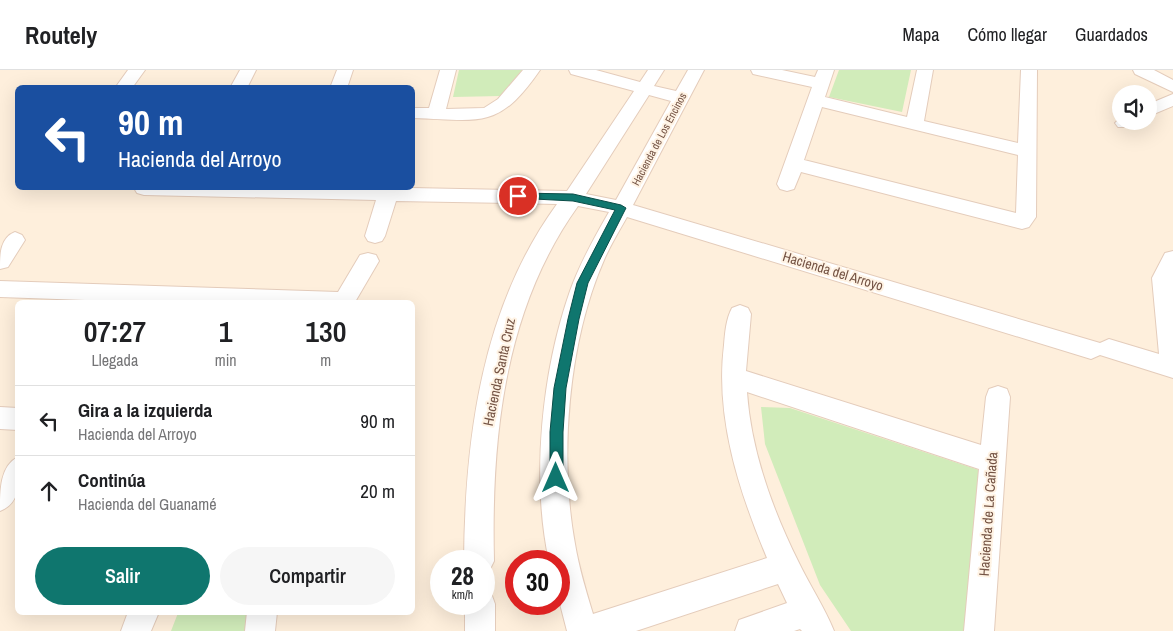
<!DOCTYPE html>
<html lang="es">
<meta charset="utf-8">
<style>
:root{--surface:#fff;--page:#f6f6f6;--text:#202124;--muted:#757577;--line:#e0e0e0;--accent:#0f766e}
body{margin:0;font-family:"Archivo Narrow",sans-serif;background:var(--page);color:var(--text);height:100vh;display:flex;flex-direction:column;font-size:19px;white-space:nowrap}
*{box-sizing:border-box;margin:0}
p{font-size:16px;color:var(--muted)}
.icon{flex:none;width:28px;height:28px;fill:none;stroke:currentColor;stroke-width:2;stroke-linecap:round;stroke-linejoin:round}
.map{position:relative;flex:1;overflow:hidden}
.side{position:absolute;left:15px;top:230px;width:400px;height:315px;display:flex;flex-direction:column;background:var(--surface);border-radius:8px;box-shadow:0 5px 20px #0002}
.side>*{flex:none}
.banner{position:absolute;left:15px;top:15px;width:400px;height:105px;border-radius:8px;box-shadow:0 5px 20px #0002;background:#1a4fa0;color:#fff;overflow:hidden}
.fabs{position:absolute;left:1112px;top:15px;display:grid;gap:10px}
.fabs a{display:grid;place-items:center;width:45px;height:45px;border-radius:50%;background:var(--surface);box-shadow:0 5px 20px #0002;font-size:25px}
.speed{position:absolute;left:430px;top:480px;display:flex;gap:10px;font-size:25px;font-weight:700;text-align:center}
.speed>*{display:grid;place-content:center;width:65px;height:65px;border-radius:50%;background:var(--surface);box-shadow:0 5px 20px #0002;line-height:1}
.speed small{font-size:12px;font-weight:400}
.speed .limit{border:8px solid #d22;background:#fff;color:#111}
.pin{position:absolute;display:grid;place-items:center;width:42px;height:42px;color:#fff;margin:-21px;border:2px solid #fff;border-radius:50%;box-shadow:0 1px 5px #0007}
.me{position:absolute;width:55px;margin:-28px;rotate:0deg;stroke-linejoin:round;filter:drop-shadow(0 0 4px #0008)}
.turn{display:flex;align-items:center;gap:18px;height:105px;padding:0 20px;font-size:22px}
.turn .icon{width:65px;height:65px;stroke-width:2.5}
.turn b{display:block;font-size:35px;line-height:42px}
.eta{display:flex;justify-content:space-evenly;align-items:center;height:85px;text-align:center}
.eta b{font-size:30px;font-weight:600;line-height:35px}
.action{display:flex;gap:10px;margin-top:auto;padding:10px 20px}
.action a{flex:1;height:58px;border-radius:30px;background:var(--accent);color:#fff;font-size:20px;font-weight:600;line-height:58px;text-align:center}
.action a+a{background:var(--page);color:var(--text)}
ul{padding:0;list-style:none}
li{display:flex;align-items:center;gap:15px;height:70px;padding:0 20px;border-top:1px solid var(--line)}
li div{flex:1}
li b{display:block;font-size:19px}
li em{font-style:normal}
header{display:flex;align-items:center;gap:30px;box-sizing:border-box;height:70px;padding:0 25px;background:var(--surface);border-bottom:1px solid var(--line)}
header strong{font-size:24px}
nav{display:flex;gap:28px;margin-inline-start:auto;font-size:18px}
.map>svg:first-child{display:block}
.green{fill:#d1ecba}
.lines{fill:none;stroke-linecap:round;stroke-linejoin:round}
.minor-casing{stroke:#e4ccbb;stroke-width:2}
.minor{fill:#fff;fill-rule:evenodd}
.route{fill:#0f766e;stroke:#0a4d48}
.labels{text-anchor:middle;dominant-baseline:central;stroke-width:4;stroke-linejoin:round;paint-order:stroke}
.far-street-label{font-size:11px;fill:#745344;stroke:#fff3e4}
.street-label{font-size:14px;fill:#745344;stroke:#fff3e4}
</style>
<header>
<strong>Routely</strong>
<nav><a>Mapa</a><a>Cómo llegar</a><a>Guardados</a></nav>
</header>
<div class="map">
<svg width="1173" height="561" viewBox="0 0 1173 561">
<rect width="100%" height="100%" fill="#feefdc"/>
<path class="green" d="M459 0H522L501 26 453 27Z
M839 0H911L902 42 829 27Z
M761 337 790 338 979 400 964 561H851L820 515 765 374Z
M178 543H251L249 561H171Z"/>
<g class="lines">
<g class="minor-casing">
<path id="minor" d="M128 0H145L132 18H115Z
M240 0H256L247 18H230Z
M337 0H353L347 18H330Z
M440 0H456L446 39 484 38 498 29 523 0H540C498 61 480 50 412 48V38H429Z
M569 0H596L640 12 648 0H664L654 16 676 21 688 0H704L633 135 1100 273 1109 269 1159 284 1152 208 1165 183 1173 181V308L1100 285 1091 289 627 147C619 161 610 176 604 190 568 272 559 387 575 474 579 498 586 521 593 544L767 488C739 421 715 348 724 275 725 263 726 249 732 238L740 235 748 238 751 244 746 301 981 375 986 327 989 319 998 316 1007 319 1010 327 994 561H964L979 399 747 322C751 381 773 441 799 493 810 516 825 538 834 561H802L800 559 794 561H735L739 550 787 533 778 514 636 561H567L559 530V491H549C531 408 542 301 570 221 580 193 594 168 609 142L578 136C504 239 491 368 494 491L489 501 484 504V491H464C465 367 482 237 557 134L396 131 385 166 382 171 375 173 368 171 365 166 376 130 144 125 137 123 134 118H411L567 121 634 21 571 4ZM649 25 671 31 616 130 586 124Z
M751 0H782L815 7 818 0H834L825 27 907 47 917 0H933L924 51 1018 73 1021 0H1037L1036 147 1029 157 1022 159 801 102 794 119 787 121 780 119 777 114 812 17 753 4ZM822 37 1018 85 1016 143 804 90Z
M1133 0H1154L1173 10V22L1135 4Z
M1173 24V36L1149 46V34Z
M1121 47V51H1137L1130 57H1118L1115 53Z
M15 162 22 165 25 170 8 197 0 199C0 184 0 168 15 162Z
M368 183 376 185 379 191 355 232H142L0 227V211L338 222 360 185Z
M0 337 18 338V360L0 359Z
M18 387C18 408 23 432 0 441 0 420 0 396 18 387Z
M484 520 491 523 495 534V561H465V534H484Z
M128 542H159L151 561H121Z
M247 542H277L275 561H245Z"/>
</g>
<use href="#minor" class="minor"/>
</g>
<path class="route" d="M518 123 573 124 621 135 626 138 588 213 579 249 566 318 563 362V408L561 413 556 415 552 413 550 408V362L554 318 568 249 577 213 615 140 573 131 515 128V124Z"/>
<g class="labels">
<g class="far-street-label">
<text transform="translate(659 69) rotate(-62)">Hacienda de Los Encinos</text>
</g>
<g class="street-label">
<text transform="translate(833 201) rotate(17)">Hacienda del Arroyo</text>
<text transform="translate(499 302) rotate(-78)">Hacienda Santa Cruz</text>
<text transform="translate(988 444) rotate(-86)">Hacienda de La Cañada</text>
</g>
</g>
</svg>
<div class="fabs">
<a><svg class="icon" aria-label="sound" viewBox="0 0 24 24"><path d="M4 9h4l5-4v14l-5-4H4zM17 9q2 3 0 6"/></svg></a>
</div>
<div class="speed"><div>28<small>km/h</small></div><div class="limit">30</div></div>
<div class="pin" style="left:518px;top:126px;background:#d93025"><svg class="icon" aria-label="arrive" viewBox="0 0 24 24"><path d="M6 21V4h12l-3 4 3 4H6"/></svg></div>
<svg class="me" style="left:556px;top:408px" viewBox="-20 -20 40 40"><path d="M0-17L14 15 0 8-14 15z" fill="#0f766e" stroke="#fff" stroke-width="4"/></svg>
<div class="banner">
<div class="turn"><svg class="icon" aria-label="left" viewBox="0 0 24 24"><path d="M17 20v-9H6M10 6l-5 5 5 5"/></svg><div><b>90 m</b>Hacienda del Arroyo</div></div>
</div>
<section class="side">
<div class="eta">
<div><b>07:27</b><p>Llegada</p></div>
<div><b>1</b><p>min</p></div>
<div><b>130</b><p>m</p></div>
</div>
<ul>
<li><svg class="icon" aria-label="left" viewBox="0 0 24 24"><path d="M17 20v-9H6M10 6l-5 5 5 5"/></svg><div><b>Gira a la izquierda</b><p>Hacienda del Arroyo</p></div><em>90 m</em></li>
<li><svg class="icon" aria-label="ahead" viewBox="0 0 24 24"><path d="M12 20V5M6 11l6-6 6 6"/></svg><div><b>Continúa</b><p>Hacienda del Guanamé</p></div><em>20 m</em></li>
</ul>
<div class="action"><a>Salir</a><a>Compartir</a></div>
</section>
</div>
